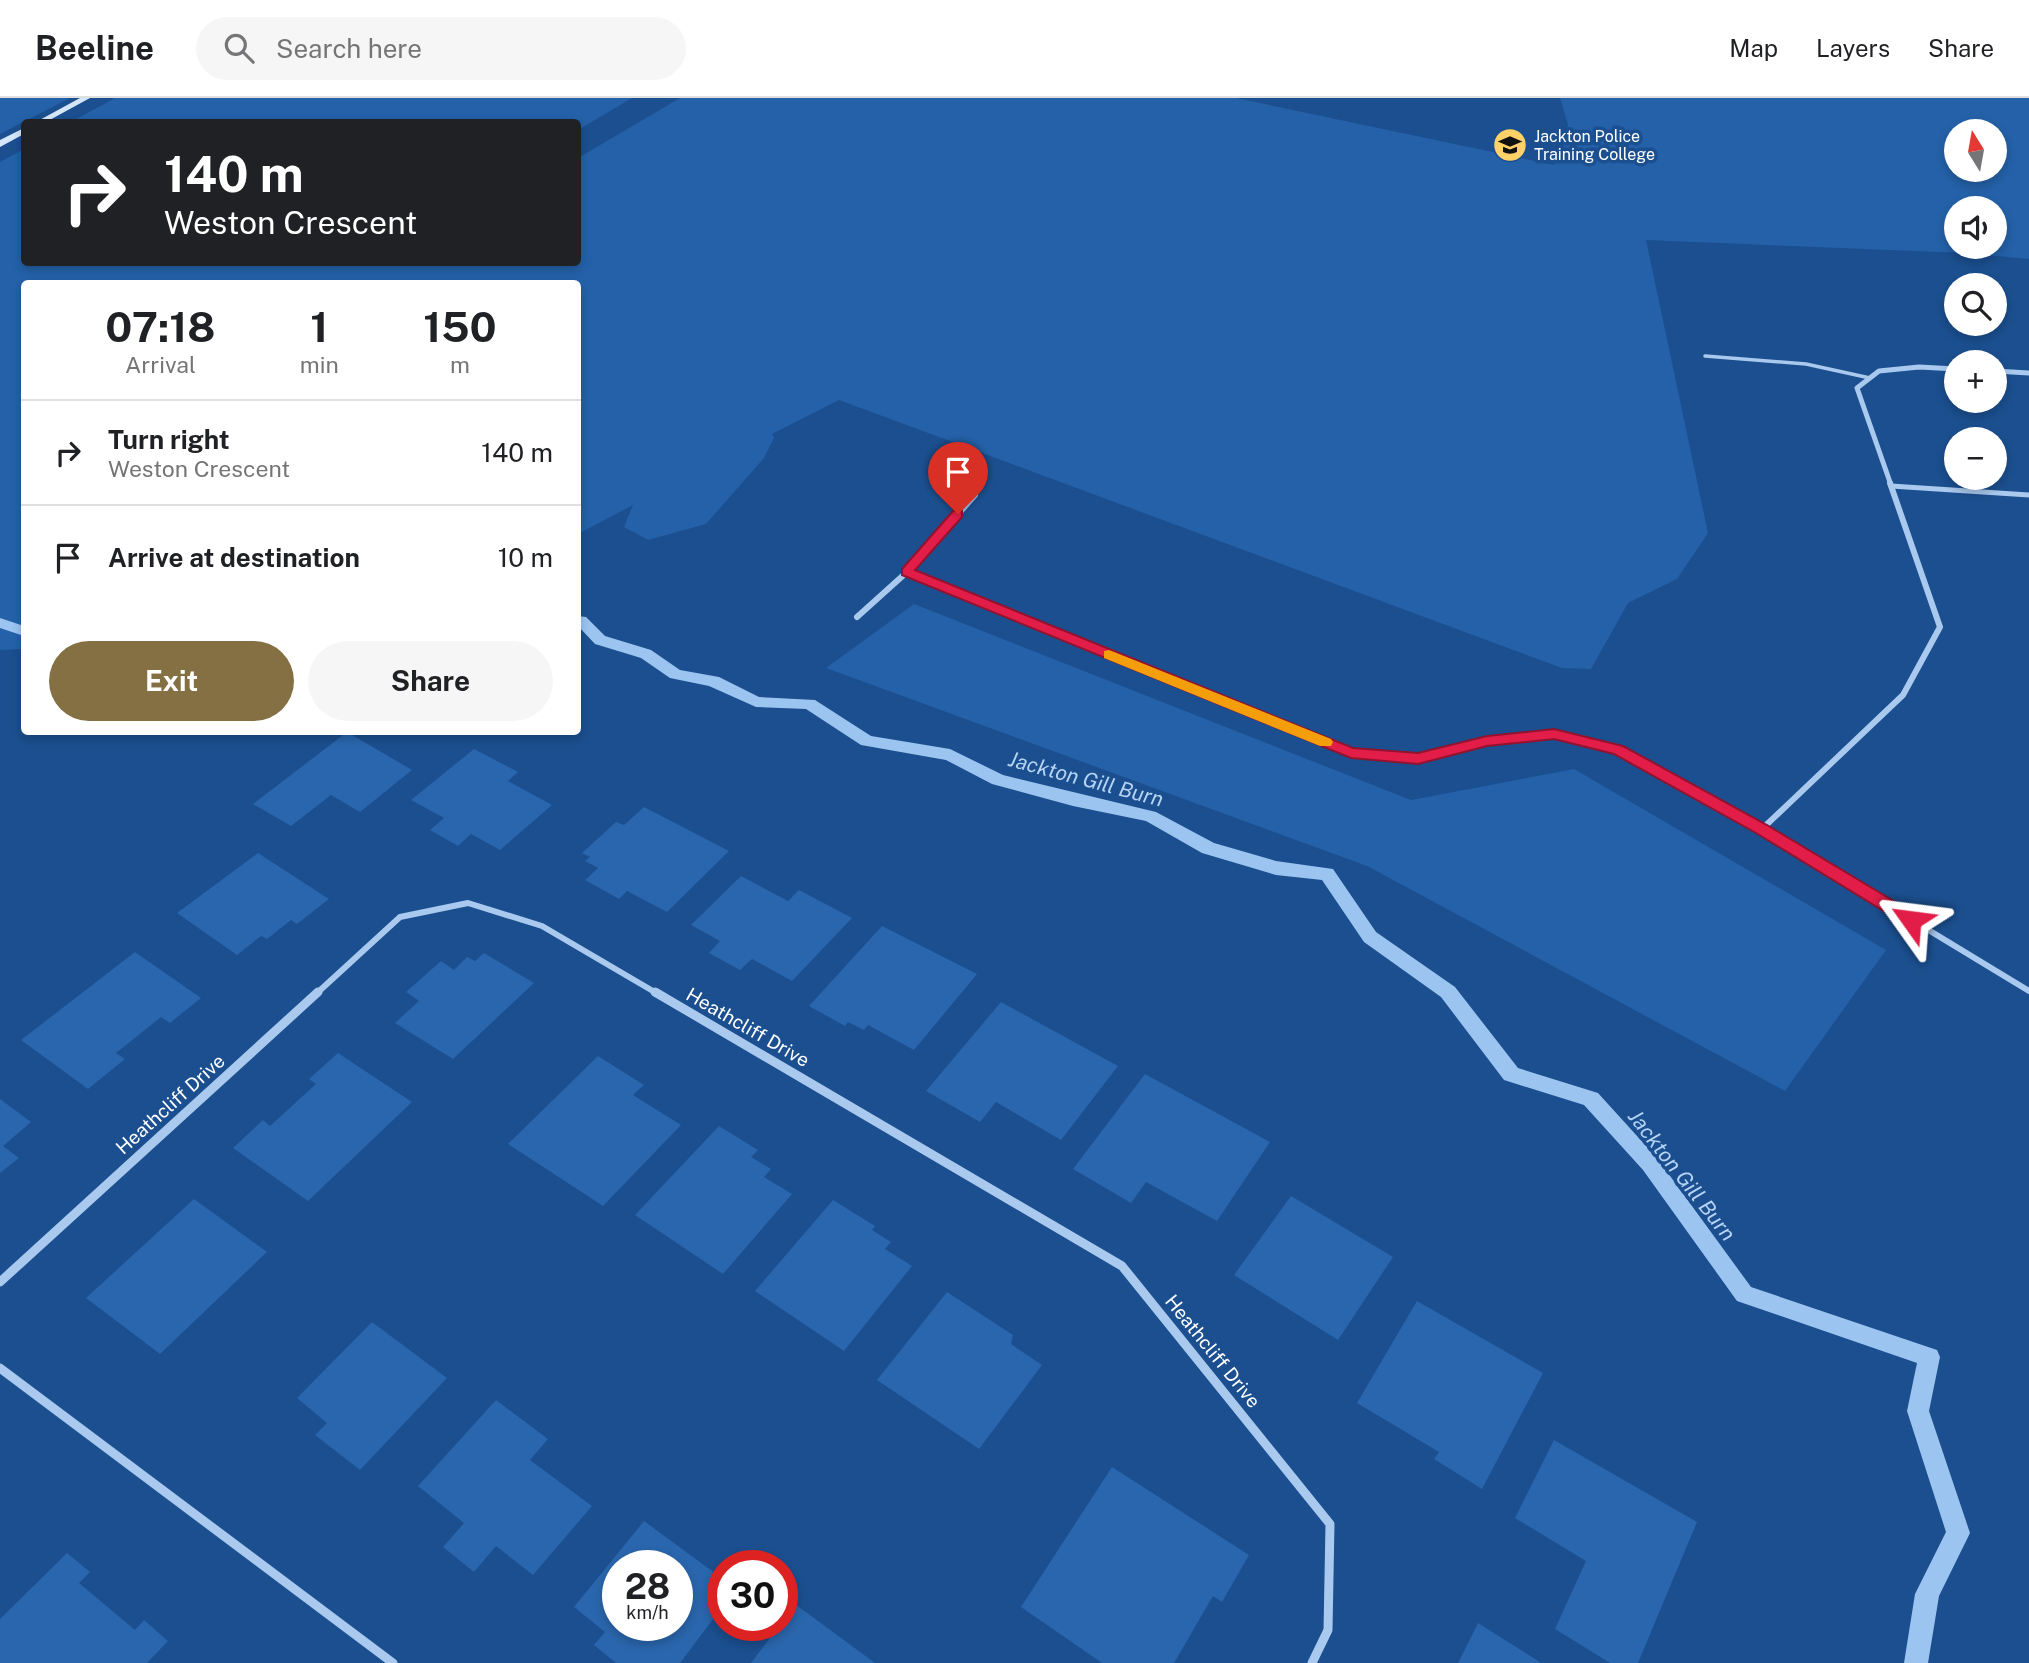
<!DOCTYPE html>
<meta charset="utf-8">
<style>
:root{--surface:#fff;--page:#f6f6f6;--text:#202124;--muted:#757577;--line:#e0e0e0;--accent:#847042}
body{margin:0;font-family:"Public Sans",sans-serif;background:var(--page);color:var(--text);height:100vh;display:flex;flex-direction:column;font-size:26px;white-space:nowrap}
*{box-sizing:border-box;margin:0}
p{font-size:23px;color:var(--muted)}
.icon{flex:none;width:38px;height:38px;fill:none;stroke:currentColor;stroke-width:2;stroke-linecap:round;stroke-linejoin:round}
.map{position:relative;flex:1;overflow:hidden}
.details{position:absolute;left:21px;top:182px;width:560px;height:455px;display:flex;flex-direction:column;background:var(--surface);border-radius:7px;box-shadow:0 4px 10px #0003}
.details>*{flex:none}
.top-card{position:absolute;left:21px;top:21px;width:560px;height:147px;border-radius:7px;box-shadow:0 4px 10px #0003;background:#202124;color:#fff;overflow:hidden}
.needle{width:46px;rotate:349deg}
.tools{position:absolute;left:1944px;top:21px;display:grid;gap:14px}
.tools a{display:grid;place-items:center;width:63px;height:63px;border-radius:50%;background:var(--surface);box-shadow:0 4px 10px #0003;font-size:35px}
.speed{position:absolute;left:602px;top:1452px;display:flex;gap:14px;font-size:35px;font-weight:700;text-align:center}
.speed>*{display:grid;place-content:center;width:91px;height:91px;border-radius:50%;background:var(--surface);box-shadow:0 4px 10px #0003;line-height:1}
.speed small{font-size:18px;font-weight:400}
.speed .limit{border:10px solid #d22;background:#fff;color:#111}
.pin{position:absolute;display:grid;place-items:center;width:60px;height:60px;color:#fff;margin:-72px -30px;border-radius:50% 50% 50% 0;rotate:-45deg;box-shadow:0 0 7px #0007}
.pin .icon{rotate:45deg}
.me{position:absolute;width:77px;margin:-38px;rotate:301deg;stroke-linejoin:round;filter:drop-shadow(0 0 5px #0008)}
.turn{display:flex;align-items:center;gap:24px;height:147px;padding:0 28px;font-size:32px}
.turn .icon{width:91px;height:91px;stroke-width:2.5}
.turn b{display:block;font-size:49px;line-height:60px}
.eta{display:flex;justify-content:space-evenly;align-items:center;height:119px;text-align:center}
.eta b{font-size:42px;font-weight:700;line-height:49px}
.button{display:flex;gap:14px;margin-top:auto;padding:14px 28px}
.button a{flex:1;height:80px;border-radius:42px;background:var(--accent);color:#fff;font-size:28px;font-weight:700;line-height:80px;text-align:center}
.button a+a{background:var(--page);color:var(--text)}
ul{padding:0;list-style:none}
li{display:flex;align-items:center;gap:21px;height:105px;padding:0 28px;border-top:2px solid var(--line)}
li div{flex:1}
li b{display:block;font-size:26px}
li em{font-style:normal}
header{display:flex;align-items:center;gap:42px;box-sizing:border-box;height:98px;padding:0 35px;background:var(--surface);border-bottom:2px solid var(--line)}
header strong{font-size:33px}
nav{display:flex;gap:38px;margin-inline-start:auto;font-size:24px}
.search{width:490px;height:63px;background:var(--page);display:flex;align-items:center;gap:18px;box-sizing:border-box;padding:0 24px;border-radius:38px;color:var(--muted);font-size:26px}
.map>svg:first-child{display:block}
.green{fill:#2461a8;fill-rule:evenodd}
.lines{fill:none;stroke-linecap:round;stroke-linejoin:round}
.stream{fill:#9cc4f0;fill-rule:evenodd}
.building{fill:#2a66ad;fill-rule:evenodd}
.lane-far1{stroke:#a9c9ee;stroke-width:3.5}
.lane{stroke:#a9c9ee;stroke-width:5}
.street-far2{stroke:#a9c9ee;stroke-width:5}
.street-far1{stroke:#a9c9ee;stroke-width:6}
.street{stroke:#a9c9ee;stroke-width:9}
.secondary{fill:#d6e6fa;fill-rule:evenodd}
.route{fill:#e11d48;stroke:#92132f;stroke-width:2}
.slow{fill:#f59e0b}
.labels{text-anchor:middle;dominant-baseline:central;stroke-width:7;stroke-linejoin:round;paint-order:stroke}
.far-poi-label{font-size:16px;fill:#fff;stroke:#1b4f8f;text-anchor:start}
.street-label{font-size:19px;fill:#fff;stroke:#1b4f8f}
.water-label{font-size:21px;font-style:italic;fill:#b5d3f5;stroke:#1b4f8f}
</style>
<header>
<strong>Beeline</strong>
<div class="search"><svg class="icon" aria-label="search" viewBox="0 0 24 24"><circle cx="10" cy="10" r="6"/><path d="M15 15l6 6"/></svg>Search here</div>
<nav><a>Map</a><a>Layers</a><a>Share</a></nav>
</header>
<div class="map">
<svg width="2029" height="1565" viewBox="0 0 2029 1565">
<rect width="100%" height="100%" fill="#1b4f8f"/>
<path class="green" d="M0 0H70L0 36Z
M115 0H632L578 32V24H71Z
M680 0H1236L1554 67 1568 27 1560 0H2029V161L1964 155 1646 142 1708 435 1677 481 1628 505 1591 571 1562 570 839 302 772 336 774 340 764 360 706 426 648 442 624 429 633 407 578 436V186H24V551L0 552V64L24 51V164H578V60ZM1956 33H1995V72H1956ZM1956 110H1995V149H1956Z
M914 506 1411 702 1574 671 1886 852 1785 993 1367 768 826 570Z"/>
<g class="lines">
<path class="stream" d="M578 518 586 519 605 538 651 552 680 572 719 579 759 599 815 602 871 638 950 651 1003 677 1156 714 1214 745 1276 763 1333 771 1376 834 1455 889 1518 970 1598 995 1657 1060 1751 1189 1937 1252 1940 1259 1929 1313 1970 1435 1939 1498 1928 1565H1904L1915 1496 1946 1434 1907 1313 1917 1265 1737 1203 1643 1072 1584 1007 1504 982 1441 899 1364 844 1322 782 1276 777 1202 755 1146 723 1073 708 992 686 946 662 861 647 806 611 756 609 709 588 670 580 641 560 595 546 578 528Z
M0 520 24 528V538L0 530Z"/>
</g>
<path class="building" d="M347 634 412 672 360 714 331 697 291 728 253 706Z
M474 651 518 674 508 683 552 707 500 752 471 736 458 748 430 732 444 720 411 702Z
M644 709 729 753 667 814 627 793 619 801 585 782 598 770 585 763 590 759 582 755 616 724 624 727Z
M258 755 329 801 297 826 291 822 267 841 261 838 237 857 177 815Z
M741 778 788 803 799 792 852 820 792 883 752 861 740 872 709 855 720 843 691 827Z
M882 828 977 876 914 952 868 927 864 932 848 924 845 928 809 908Z
M135 854 201 900 170 925 161 919 116 955 125 961 88 991 21 942Z
M484 855 534 885 453 961 395 925 419 903 406 894 441 863 454 872 467 859 475 863Z
M1001 904 1118 968 1061 1042 996 1004 980 1024 926 993Z
M338 955 412 1004 308 1103 233 1050 263 1022 270 1028 316 986 309 981Z
M598 958 644 987 633 997 681 1027 603 1108 508 1046Z
M1145 976 1270 1044 1217 1123 1146 1084 1131 1105 1073 1071Z
M0 1001 31 1024 3 1048 19 1060 0 1075Z
M719 1028 758 1052 751 1059 771 1071 764 1079 792 1096 723 1176 635 1117Z
M1291 1098 1393 1159 1338 1242 1234 1177Z
M194 1101 267 1154 160 1256 86 1200Z
M833 1102 875 1128 872 1132 891 1144 885 1151 912 1168 844 1253 755 1193Z
M947 1194 1013 1237 1011 1246 1042 1267 979 1351 877 1282Z
M1417 1203 1543 1275 1482 1391 1434 1361 1439 1354 1357 1305Z
M372 1224 447 1280 360 1372 315 1337 327 1325 297 1300Z
M496 1302 548 1341 530 1362 592 1408 533 1477 496 1448 474 1474 443 1449 464 1425 418 1388Z
M1554 1342 1697 1424 1638 1565H1610L1555 1531 1586 1463 1515 1420Z
M1112 1369 1249 1457 1222 1504 1213 1498 1174 1565H1102L1021 1509Z
M644 1423 723 1481V1508L680 1565H616L594 1547 605 1534 574 1509ZM618 1468H677V1528H618Z
M67 1455 90 1474 79 1485 135 1532 144 1522 168 1543 147 1565H0V1521Z
M795 1506 875 1565H751L779 1528H782V1523Z
M1478 1525 1532 1559 1541 1565H1458Z"/>
<g class="lines">
<path class="lane-far1" d="M1705 258 1806 266 1870 280"/>
<path class="lane" d="M1891 388 2029 397"/>
<path class="street-far2" d="M1995 273 2029 275
M1891 387 1857 290 1879 273 1919 269 1956 271"/>
<path class="street-far1" d="M907 474 1351 655 1418 660 1487 643 1554 636 1618 651 1762 731 2029 893
M857 519 907 474 975 397
M1762 731 1903 597 1940 529 1890 385
M316 896 400 819 468 805 542 828 658 896"/>
<path class="street" d="M655 894 1122 1168 1330 1426 1328 1532 1312 1565
M0 1184 318 894
M0 1270 393 1565"/>
<path class="secondary" d="M80 0H90L46 24H36Z
M24 30V36L0 49V42Z"/>
</g>
<path class="route" d="M958 412 962 413V419L915 472 1353 650 1418 655 1487 638 1554 631 1623 648 1767 727 1917 817 1919 822 1911 828 1905 826 1756 735 1614 656 1554 641 1487 648 1418 666 1351 660 902 477V471L953 413Z"/>
<path class="slow" d="M1109 552 1331 641 1333 644 1331 648H1320L1104 560V553Z"/>
<defs>
<g id="university-disc" transform="scale(1.75)"><circle r="9.5" fill="#ffd166" stroke="#1b4f8f"/><path d="M0-5L7-2L0 1L-7-2ZM-4 1L0 2.5L4 1V4Q0 6-4 4Z" fill="#111"/></g>
</defs>
<g fill-rule="evenodd">
<use href="#university-disc" x="1510" y="47"/>
</g>
<g class="labels">
<g class="far-poi-label">
<text x="1534" y="38">Jackton Police<tspan x="1534" dy="18">Training College</tspan></text>
</g>
<g class="street-label">
<text transform="translate(748 929) rotate(30)">Heathcliff Drive</text>
<text transform="translate(170 1006) rotate(-42)">Heathcliff Drive</text>
<text transform="translate(1213 1253) rotate(51)">Heathcliff Drive</text>
</g>
<g class="water-label">
<text transform="translate(1086 681) rotate(15)">Jackton Gill Burn</text>
<text transform="translate(1682 1077) rotate(52)">Jackton Gill Burn</text>
</g>
</g>
</svg>
<div class="tools">
<a><svg class="needle" viewBox="-14 -14 28 28"><path d="M0-13l5 13h-10z" fill="#e53935"/><path d="M0 13l5-13h-10z" fill="#757577"/></svg></a>
<a><svg class="icon" aria-label="sound" viewBox="0 0 24 24"><path d="M4 9h4l5-4v14l-5-4H4zM17 9q2 3 0 6"/></svg></a>
<a><svg class="icon" aria-label="search" viewBox="0 0 24 24"><circle cx="10" cy="10" r="6"/><path d="M15 15l6 6"/></svg></a>
<a>+</a>
<a>−</a>
</div>
<div class="speed"><div>28<small>km/h</small></div><div class="limit">30</div></div>
<div class="pin" style="left:958px;top:416px;background:#d93025"><svg class="icon" aria-label="arrive" viewBox="0 0 24 24"><path d="M6 21V4h12l-3 4 3 4H6"/></svg></div>
<svg class="me" style="left:1911px;top:822px" viewBox="-20 -20 40 40"><path d="M0-17L14 15 0 8-14 15z" fill="#e11d48" stroke="#fff" stroke-width="4"/></svg>
<div class="top-card">
<div class="turn"><svg class="icon" aria-label="right" viewBox="0 0 24 24"><path d="M7 20v-9h11M14 6l5 5-5 5"/></svg><div><b>140 m</b>Weston Crescent</div></div>
</div>
<section class="details">
<div class="eta">
<div><b>07:18</b><p>Arrival</p></div>
<div><b>1</b><p>min</p></div>
<div><b>150</b><p>m</p></div>
</div>
<ul>
<li><svg class="icon" aria-label="right" viewBox="0 0 24 24"><path d="M7 20v-9h11M14 6l5 5-5 5"/></svg><div><b>Turn right</b><p>Weston Crescent</p></div><em>140 m</em></li>
<li><svg class="icon" aria-label="arrive" viewBox="0 0 24 24"><path d="M6 21V4h12l-3 4 3 4H6"/></svg><div><b>Arrive at destination</b></div><em>10 m</em></li>
</ul>
<div class="button"><a>Exit</a><a>Share</a></div>
</section>
</div>
